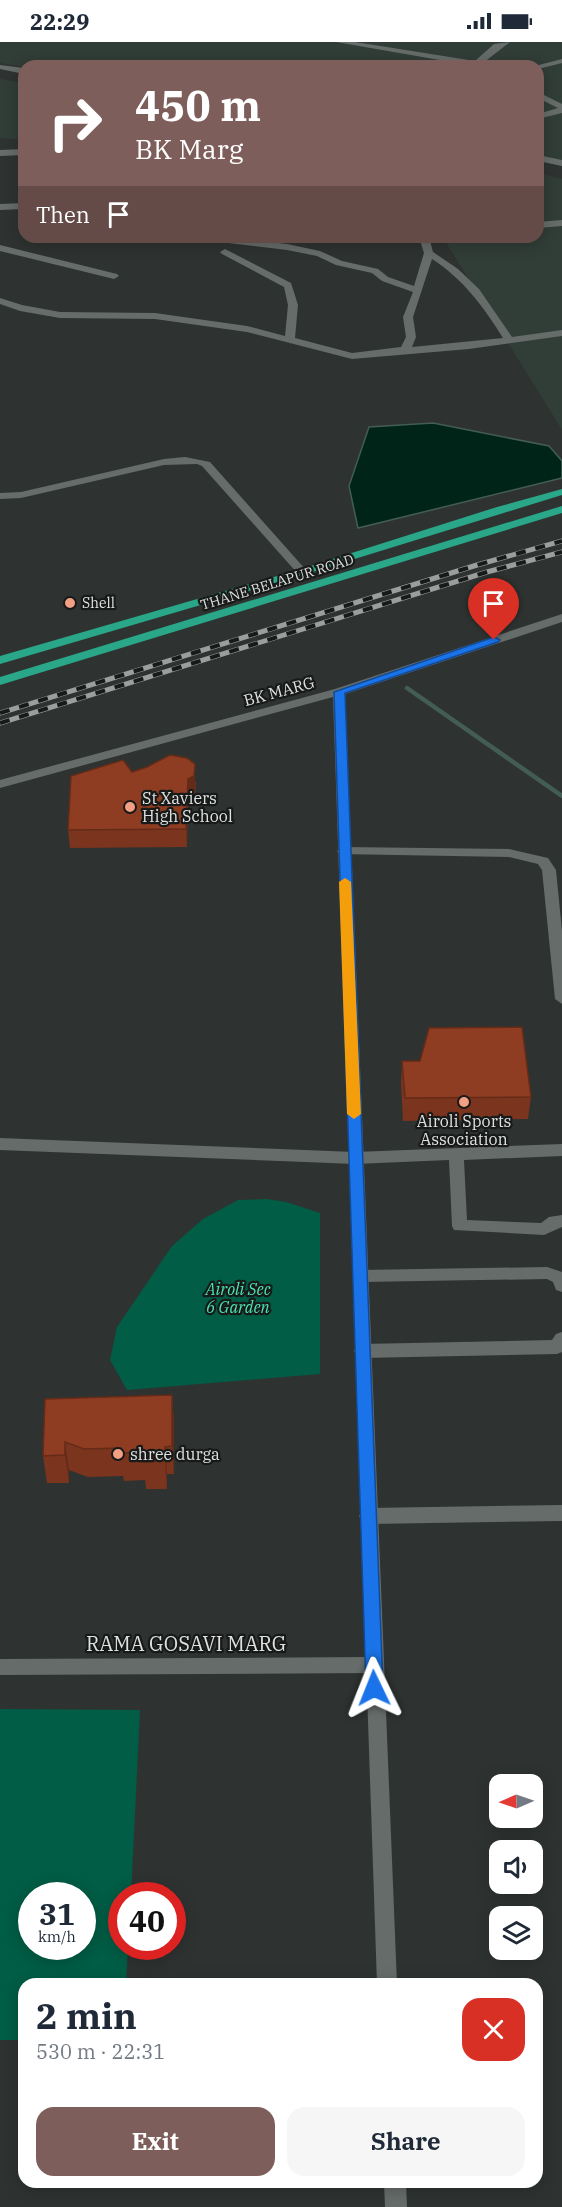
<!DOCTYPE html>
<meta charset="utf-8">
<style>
:root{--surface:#fff;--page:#f6f6f7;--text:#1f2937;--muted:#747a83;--accent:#7e5e5a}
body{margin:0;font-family:"IBM Plex Serif",serif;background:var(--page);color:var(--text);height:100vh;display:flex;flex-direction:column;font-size:22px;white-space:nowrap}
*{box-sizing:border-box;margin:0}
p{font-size:20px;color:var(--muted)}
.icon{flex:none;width:33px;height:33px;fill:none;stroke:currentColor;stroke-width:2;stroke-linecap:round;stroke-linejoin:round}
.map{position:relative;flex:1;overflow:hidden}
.details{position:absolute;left:18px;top:1936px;width:525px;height:210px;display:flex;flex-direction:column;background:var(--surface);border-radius:18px;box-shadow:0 3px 15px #0003}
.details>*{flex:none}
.banner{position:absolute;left:18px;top:18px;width:526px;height:183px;border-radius:18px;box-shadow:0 3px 15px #0003;background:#7e5e5a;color:#fff;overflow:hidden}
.needle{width:39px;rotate:268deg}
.buttons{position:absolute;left:489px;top:1732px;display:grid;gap:12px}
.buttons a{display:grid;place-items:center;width:54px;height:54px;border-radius:12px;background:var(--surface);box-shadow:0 3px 15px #0003;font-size:30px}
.speed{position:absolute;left:18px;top:1840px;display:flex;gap:12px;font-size:30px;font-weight:700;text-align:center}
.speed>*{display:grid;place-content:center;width:78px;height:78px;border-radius:50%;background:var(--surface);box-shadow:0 3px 15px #0003;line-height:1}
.speed small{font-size:15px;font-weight:400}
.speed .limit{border:9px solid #d22;background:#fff;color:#111}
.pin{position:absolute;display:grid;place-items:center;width:51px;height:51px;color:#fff;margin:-62px -26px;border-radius:50% 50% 50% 0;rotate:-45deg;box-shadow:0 0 6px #0007}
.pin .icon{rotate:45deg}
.me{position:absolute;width:66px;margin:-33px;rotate:358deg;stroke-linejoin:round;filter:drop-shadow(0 0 4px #0008)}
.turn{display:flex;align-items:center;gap:21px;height:126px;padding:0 18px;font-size:27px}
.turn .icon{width:78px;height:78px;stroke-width:2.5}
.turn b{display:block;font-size:42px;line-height:51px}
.then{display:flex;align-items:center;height:57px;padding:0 18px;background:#0003;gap:12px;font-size:22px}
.round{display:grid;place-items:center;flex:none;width:63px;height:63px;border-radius:18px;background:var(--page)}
.overview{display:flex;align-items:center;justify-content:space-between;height:102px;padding:0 18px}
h1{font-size:36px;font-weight:700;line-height:45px}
.action{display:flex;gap:12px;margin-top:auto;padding:12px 18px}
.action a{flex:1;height:69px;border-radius:18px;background:var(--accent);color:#fff;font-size:24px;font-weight:700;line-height:69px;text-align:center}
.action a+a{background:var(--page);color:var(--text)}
.status{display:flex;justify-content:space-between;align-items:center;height:42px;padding:0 30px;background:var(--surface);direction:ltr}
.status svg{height:16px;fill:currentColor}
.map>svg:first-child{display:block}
.built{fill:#313d37}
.green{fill:#015d45;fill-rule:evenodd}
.water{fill:#002418;stroke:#435d54;stroke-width:1.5}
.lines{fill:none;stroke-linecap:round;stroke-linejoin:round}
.stream{stroke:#435d54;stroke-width:4.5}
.minor{fill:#666c6a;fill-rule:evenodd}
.tertiary{fill:#666c6a;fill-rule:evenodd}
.secondary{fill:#666c6a;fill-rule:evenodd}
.primary{fill:#29a788;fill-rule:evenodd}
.rail-casing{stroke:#9a9e9c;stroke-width:5}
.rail{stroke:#181a19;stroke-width:4;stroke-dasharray:10;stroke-linecap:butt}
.wall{fill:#7b341d}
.shaded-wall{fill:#642b18}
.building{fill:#8f3d22;stroke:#642b18;stroke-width:1.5}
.route{fill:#1a73e8;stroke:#114b97;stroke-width:1.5}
.slow{fill:#f59e0b}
.poi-dot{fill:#f39f84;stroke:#181a19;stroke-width:2}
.labels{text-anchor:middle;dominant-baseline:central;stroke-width:4.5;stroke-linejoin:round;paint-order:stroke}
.far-street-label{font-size:14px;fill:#dee1df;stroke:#181a19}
.far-poi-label{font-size:14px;fill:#dee1df;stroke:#181a19;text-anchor:start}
.street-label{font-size:16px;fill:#dee1df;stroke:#181a19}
.poi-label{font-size:16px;fill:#dee1df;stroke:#181a19;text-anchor:start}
.park-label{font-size:16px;font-style:italic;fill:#4ae6b4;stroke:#181a19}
.near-street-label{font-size:20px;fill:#dee1df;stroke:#181a19}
</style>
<div class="status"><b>22:29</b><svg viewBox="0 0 49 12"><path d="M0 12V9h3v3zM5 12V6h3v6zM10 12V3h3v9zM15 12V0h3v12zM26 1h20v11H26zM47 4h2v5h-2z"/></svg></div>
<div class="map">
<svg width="562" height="2165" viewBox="0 0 562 2165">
<rect width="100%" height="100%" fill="#2e3331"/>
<path class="built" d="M0 0H562V118L539 114 538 24 24 25 0 21Z
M0 37 24 41V98L0 96Z
M539 131 562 137V388L445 199 475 195H538Z"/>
<path class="green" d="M267 1157 286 1160 320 1171V1332L127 1348 110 1318 117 1285 172 1204 203 1177 238 1158Z
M0 1667 140 1668 131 1854H122V1905H128L126 1942H24V1998H0ZM32 1854H82V1905H32Z"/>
<path class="water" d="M433 381 549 404 562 419V436L358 486 349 444 369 385Z"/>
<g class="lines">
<path class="stream" d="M407 646 562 754"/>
<path class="minor" d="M336 0H355L475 19 494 2 510 0 483 21 493 24H474Z
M562 17V21L538 27V24H535Z
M538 50 562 62V71L538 77V72L558 66 538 56Z
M24 107V113L0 114V108Z
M24 161V167L0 168V162Z
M562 178V184L538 186V180Z
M198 195H227L287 202 320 209 342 219 378 227 388 235 414 244 424 211 419 195H429L433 210 458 227 479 247 512 295 562 288V294L469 307 352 317 247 290 155 277 60 276 20 269 0 262V256L22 263 60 270 155 271 247 284 285 294 288 263 284 245 222 212 220 210 225 207 291 241 298 263 295 296 352 311 401 305 406 295 403 275 413 250 382 239 372 231 336 223 317 214 287 208 203 198ZM432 217C463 237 484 265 503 296L412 305 416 295 413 275Z
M0 203 117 232 119 234 114 237 0 209Z
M185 415 210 420 306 528V532H298L202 424 197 422 164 423 21 456 0 457V451L21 450 164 417Z
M344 805 509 807 548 816 556 828 562 889V962L555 957 542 828 538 822 509 815 339 812 337 809Z
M0 1096 355 1110 562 1102V1114L464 1118 467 1178 541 1181 549 1175 562 1173V1185L544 1193 454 1188 452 1184 449 1118 355 1122 0 1108Z
M547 1225 562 1230V1250L556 1248 553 1240 547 1237 360 1240 354 1238 352 1234 354 1230 360 1228Z
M562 1290V1310L557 1312 362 1316 356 1314 354 1309 356 1304 362 1302 552 1298 556 1292Z
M562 1463V1479L368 1482 362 1479 359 1474 362 1469 368 1466Z
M373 1615 380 1617 382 1623 380 1629 373 1631 0 1633V1617Z"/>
<path class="tertiary" d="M562 572V580L345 652 397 1942H377L333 655 0 746V738L335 647Z
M384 2140H406L407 2165H385Z"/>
<path class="secondary" d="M0 23 24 26V32L0 27Z
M538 113 562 118V124L538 119Z"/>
<path class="primary" d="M562 447V453L306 532 0 622V614L298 528 497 465Z
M562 464V471L0 643V635Z"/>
<g class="rail-casing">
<path id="rail" d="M0 671 477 523 562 499
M0 681 487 530 562 510"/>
</g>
<use href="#rail" class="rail"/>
</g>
<path class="wall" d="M132 730 196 740 195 752 188 755 187 805 70 806 68 788Z
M402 1019 531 1055 528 1077 403 1079 401 1042Z
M172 1353 174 1382V1432H167V1447H146L145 1438 124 1439 123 1434 88 1435 69 1428V1441H47L43 1414 45 1357Z"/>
<path class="shaded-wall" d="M195 722V752L188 755 187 805 186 787 188 737Z
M172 1353 174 1382V1432L172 1404Z
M65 1400 69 1428V1441L65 1413Z
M165 1405 167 1432V1447L165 1419Z"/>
<path class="building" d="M170 713 187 716 195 722 194 734 188 737 186 787 68 788 71 734 123 718 132 730 147 725Z
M522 985 531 1055 405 1056 402 1019H420L429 986Z
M172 1353V1404L165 1405V1419L144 1420V1410L121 1411V1406L84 1407 65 1400V1413L43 1414 45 1357Z"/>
<path class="route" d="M494 595 500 598 498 600 345 651 383 1646 380 1651 374 1653 368 1651 366 1646 334 650Z"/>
<path class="slow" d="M345 836 351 840 361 1072 354 1077 347 1072 339 840Z"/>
<g class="poi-dot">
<circle cx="70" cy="561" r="6"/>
<circle cx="130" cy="765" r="6"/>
<circle cx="464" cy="1060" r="6"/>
<circle cx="118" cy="1412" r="6"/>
</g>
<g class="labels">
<g class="far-street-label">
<text transform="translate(277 540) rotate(-17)">THANE BELAPUR ROAD</text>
</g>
<g class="far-poi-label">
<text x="82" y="561">Shell</text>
</g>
<g class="street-label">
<text transform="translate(279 649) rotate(-15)">BK MARG</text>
</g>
<g class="poi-label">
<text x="142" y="756">St Xaviers<tspan x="142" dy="18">High School</tspan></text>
<text x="464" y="1079" text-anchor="middle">Airoli Sports<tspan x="464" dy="18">Association</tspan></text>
<text x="130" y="1412">shree durga</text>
</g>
<g class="park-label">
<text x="238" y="1247">Airoli Sec<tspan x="238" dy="18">6 Garden</tspan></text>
</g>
<g class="near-street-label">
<text x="186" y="1601">RAMA GOSAVI MARG</text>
</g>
</g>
</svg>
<div class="buttons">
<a><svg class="needle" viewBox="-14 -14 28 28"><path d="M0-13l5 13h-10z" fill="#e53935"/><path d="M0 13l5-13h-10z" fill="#747a83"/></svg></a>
<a><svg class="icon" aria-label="sound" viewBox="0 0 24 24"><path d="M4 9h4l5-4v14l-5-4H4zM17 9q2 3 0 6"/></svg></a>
<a><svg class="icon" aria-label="layers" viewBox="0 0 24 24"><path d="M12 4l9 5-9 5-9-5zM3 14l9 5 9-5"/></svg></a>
</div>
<div class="speed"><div>31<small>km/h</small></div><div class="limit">40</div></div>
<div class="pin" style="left:494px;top:598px;background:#d93025"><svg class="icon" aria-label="arrive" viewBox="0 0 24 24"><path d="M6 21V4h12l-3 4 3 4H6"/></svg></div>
<svg class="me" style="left:374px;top:1646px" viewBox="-20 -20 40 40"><path d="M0-17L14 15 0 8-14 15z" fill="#1a73e8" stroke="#fff" stroke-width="4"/></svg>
<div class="banner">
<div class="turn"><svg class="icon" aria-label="right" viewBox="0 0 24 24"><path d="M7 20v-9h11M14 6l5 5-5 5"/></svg><div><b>450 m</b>BK Marg</div></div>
<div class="then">Then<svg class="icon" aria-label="arrive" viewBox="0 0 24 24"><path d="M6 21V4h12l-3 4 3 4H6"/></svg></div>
</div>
<section class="details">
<div class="overview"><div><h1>2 min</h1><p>530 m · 22:31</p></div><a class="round" style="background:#d93025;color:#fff"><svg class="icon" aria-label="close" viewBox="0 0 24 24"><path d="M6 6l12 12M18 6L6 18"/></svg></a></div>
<div class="action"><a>Exit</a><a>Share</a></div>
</section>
</div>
